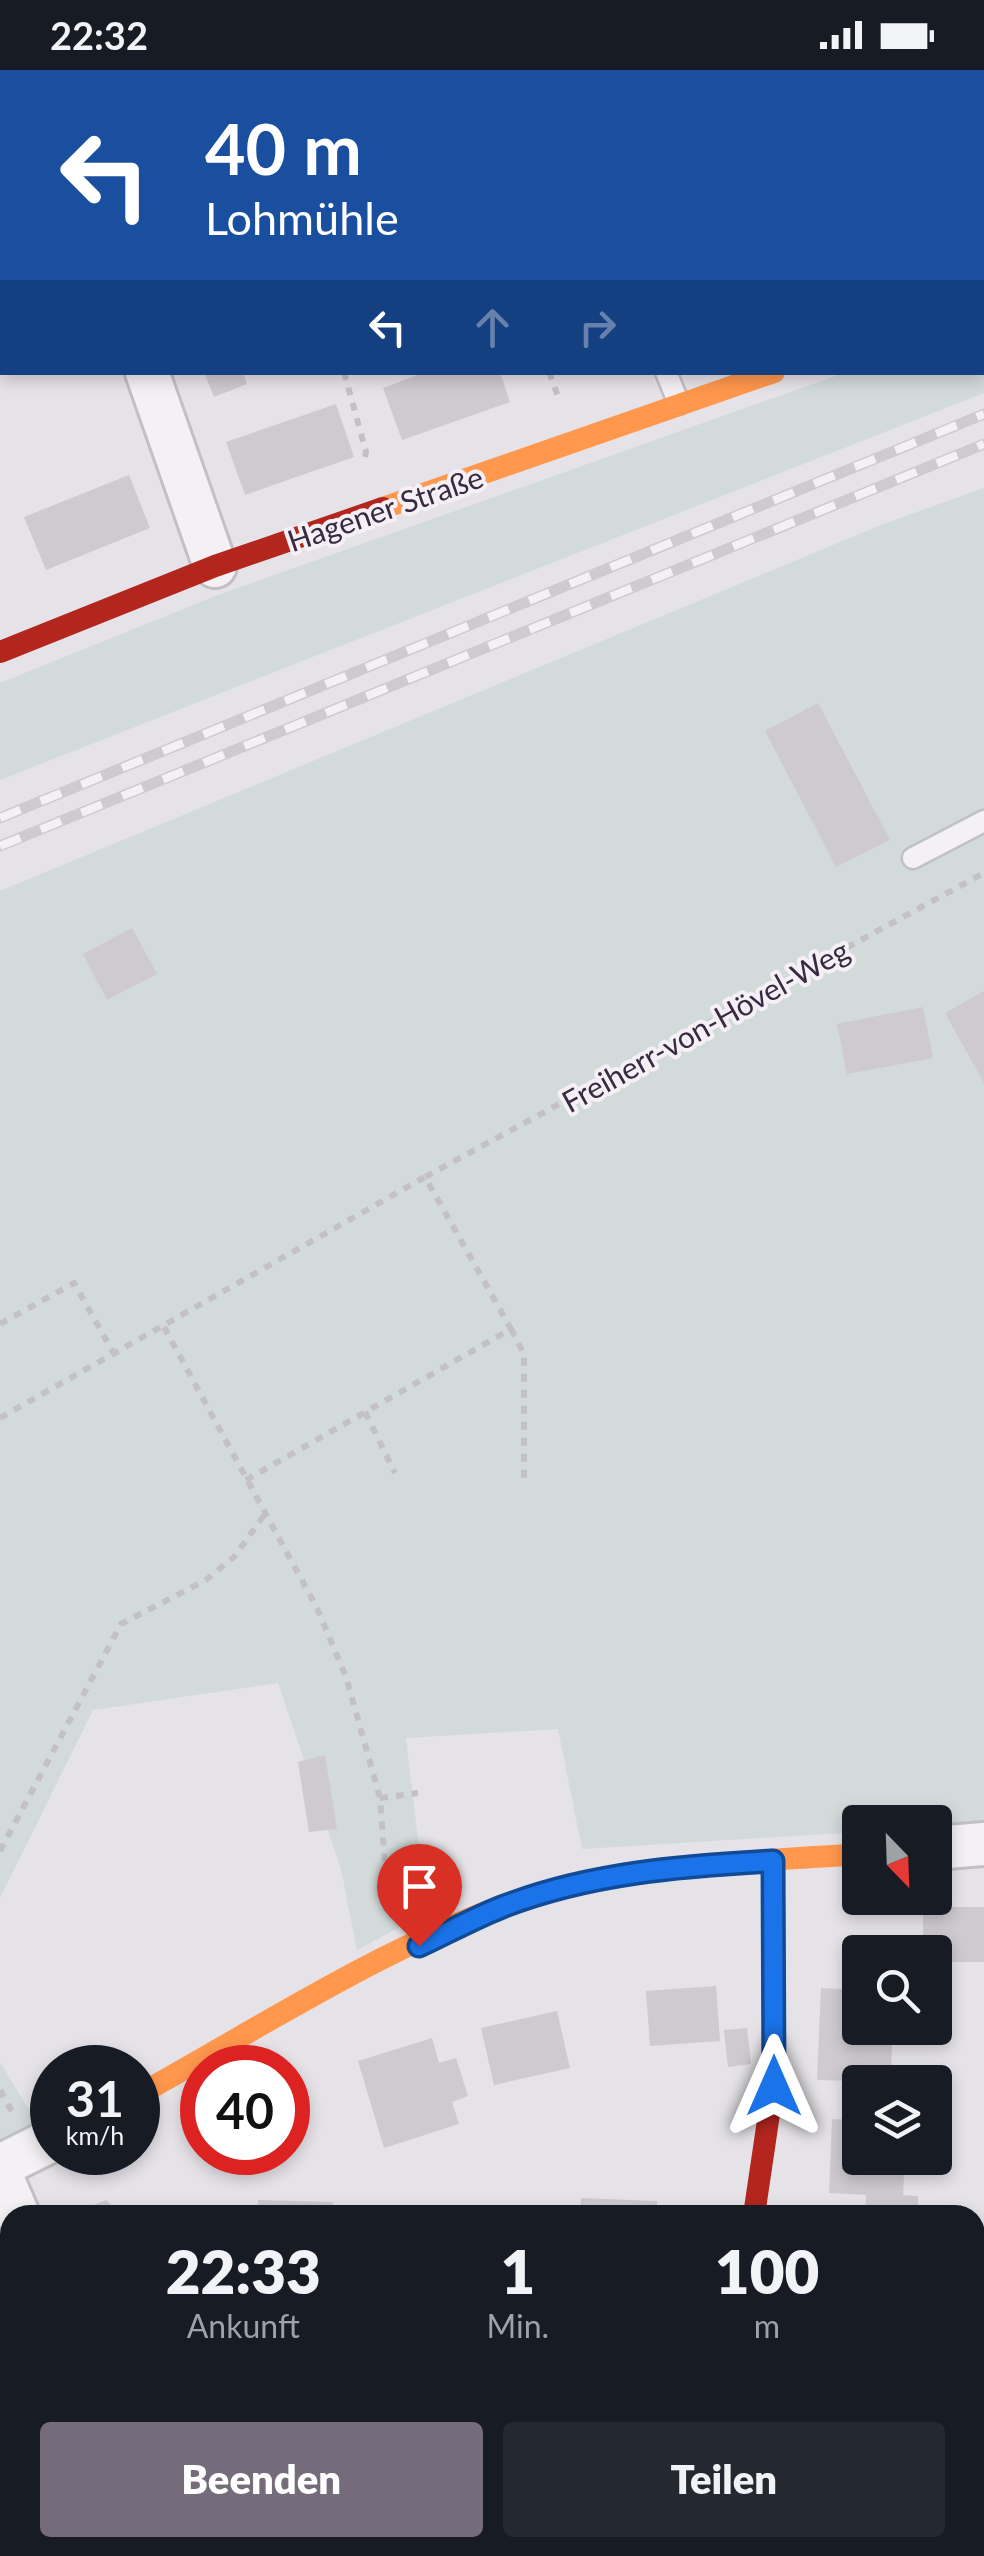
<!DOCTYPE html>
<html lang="de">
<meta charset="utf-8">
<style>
:root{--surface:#171b24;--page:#242831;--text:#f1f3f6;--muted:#9ea1a6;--accent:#756b7a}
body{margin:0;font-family:Lato,sans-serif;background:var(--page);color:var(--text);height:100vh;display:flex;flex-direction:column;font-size:38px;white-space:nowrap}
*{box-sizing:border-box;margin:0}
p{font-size:32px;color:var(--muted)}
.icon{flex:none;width:55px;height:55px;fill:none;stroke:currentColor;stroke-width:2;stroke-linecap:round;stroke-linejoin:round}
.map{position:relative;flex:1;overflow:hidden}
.details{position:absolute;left:0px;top:2135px;width:985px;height:352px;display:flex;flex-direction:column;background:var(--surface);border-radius:30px 30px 0 0;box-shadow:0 5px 15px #0003}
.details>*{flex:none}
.top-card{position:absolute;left:0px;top:0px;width:985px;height:305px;box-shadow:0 5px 15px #0003;background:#1a4fa0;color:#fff;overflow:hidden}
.needle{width:65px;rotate:157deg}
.tools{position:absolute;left:842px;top:1735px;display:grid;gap:20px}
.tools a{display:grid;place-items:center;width:110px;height:110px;border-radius:10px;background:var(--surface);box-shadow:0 5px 15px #0003;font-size:50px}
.speed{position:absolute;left:30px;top:1975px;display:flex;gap:20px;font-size:50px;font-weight:700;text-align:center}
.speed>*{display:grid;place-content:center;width:130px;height:130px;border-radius:50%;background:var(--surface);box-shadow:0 5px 15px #0003;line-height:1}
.speed small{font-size:25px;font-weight:400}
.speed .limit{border:15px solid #d22;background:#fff;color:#111}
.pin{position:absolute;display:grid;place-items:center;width:85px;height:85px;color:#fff;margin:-102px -42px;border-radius:50% 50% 50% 0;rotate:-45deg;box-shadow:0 0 10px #0007}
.pin .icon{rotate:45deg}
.me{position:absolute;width:110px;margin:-55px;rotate:0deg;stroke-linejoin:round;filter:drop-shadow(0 0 8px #0008)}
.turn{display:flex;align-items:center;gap:35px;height:210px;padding:0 40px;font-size:45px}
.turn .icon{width:130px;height:130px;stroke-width:2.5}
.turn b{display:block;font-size:70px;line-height:85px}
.lanes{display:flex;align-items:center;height:95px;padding:0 40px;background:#0003;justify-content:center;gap:50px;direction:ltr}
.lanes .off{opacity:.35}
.eta{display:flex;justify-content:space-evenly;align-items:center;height:170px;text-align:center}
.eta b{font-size:60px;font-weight:800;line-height:70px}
.cta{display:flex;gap:20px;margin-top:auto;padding:20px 40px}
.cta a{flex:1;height:115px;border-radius:10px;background:var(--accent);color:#fff;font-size:40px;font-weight:800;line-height:115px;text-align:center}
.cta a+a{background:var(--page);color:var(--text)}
.status{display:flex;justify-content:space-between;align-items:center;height:70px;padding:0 50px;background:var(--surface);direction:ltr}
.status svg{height:28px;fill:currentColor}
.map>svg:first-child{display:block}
.green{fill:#d2dada}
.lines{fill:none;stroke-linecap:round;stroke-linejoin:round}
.stream{stroke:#c3b2d1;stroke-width:12}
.building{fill:#cecacf}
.lane-casing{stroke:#c2c0c4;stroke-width:25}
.street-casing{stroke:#c2c0c4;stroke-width:48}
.path{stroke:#c4c1c6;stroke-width:6;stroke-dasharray:8 8;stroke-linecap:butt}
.lane{stroke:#f3f1f4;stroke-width:20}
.street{stroke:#f3f1f4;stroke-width:42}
.slow{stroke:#ff974d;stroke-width:22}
.jam{stroke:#b3261e;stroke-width:22}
.rail-casing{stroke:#cecbcf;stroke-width:11}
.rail{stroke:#f4f0f6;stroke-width:8;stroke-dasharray:22;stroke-linecap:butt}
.route-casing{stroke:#114b97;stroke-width:25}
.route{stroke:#1a73e8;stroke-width:18}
.labels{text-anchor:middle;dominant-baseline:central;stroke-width:8;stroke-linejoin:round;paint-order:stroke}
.street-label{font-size:30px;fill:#382a40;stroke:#f4f0f6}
</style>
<div class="status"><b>22:32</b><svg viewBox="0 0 49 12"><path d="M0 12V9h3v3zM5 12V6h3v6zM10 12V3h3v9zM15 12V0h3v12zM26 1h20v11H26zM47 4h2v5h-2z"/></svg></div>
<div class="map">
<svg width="984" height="2486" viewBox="0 0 984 2486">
<rect width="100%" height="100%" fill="#e5e3e7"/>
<path class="green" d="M984 254V323L0 710V613L218 525 844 303 982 302Z
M984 418V1754L935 1757V1752H860V1762L582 1779 558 1659 406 1668 419 1778 432 1840 357 1880 341 1799 278 1613 93 1640 0 1828V821L886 453Z
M0 1992 37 2053 0 2072Z"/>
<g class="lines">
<path class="stream" d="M933 0 936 2
M982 34 984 36"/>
</g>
<path class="building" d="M204 302H243L247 314 214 327Z
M426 302H500L510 332 402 370 383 318Z
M336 334 354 387 245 425 226 372Z
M129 405 150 458 46 500 24 447Z
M818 633 890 770 836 797 765 661Z
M132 858 157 904 107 930 83 884Z
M984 921V1013L945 943Z
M923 937 933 988 847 1004 837 954Z
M325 1685 337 1759 309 1762 298 1692Z
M923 1837H984V1892H935V1882H898V1876H923Z
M716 1916 720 1971 650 1976 646 1921Z
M821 1918 860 1920V1958H871L870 1969 892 1970 891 2012 817 2010Z
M557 1941 570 1998 494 2015 481 1958Z
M747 1958 751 1994 728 1997 724 1960Z
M432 1968 439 1993 456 1988 468 2026 452 2032 459 2054 384 2078 358 1991Z
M832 2049 860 2050V2088H905L903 2125 918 2126V2145H865L866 2125 829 2123Z
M581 2128 657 2131V2145H580Z
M106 2130 122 2145H82V2140Z
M258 2130 333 2132 332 2145H257Z
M457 2137V2145H373V2138Z
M0 2257 10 2278V2283L0 2288Z
M975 2316H984V2371L975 2370Z
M10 2341V2428L0 2433V2346Z
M975 2418H984V2486H965L966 2478H975Z
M10 2460V2478H131L135 2483 8 2486 0 2464Z
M203 2478H259L262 2486H206Z
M733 2478H804L803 2483 790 2486H733Z"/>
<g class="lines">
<g class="lane-casing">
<path id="lane" d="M518 0 519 2
M633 0 634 2
M666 302 679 334
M913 788 984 751"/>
</g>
<g class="street-casing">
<path id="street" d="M0 75 2 77
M982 227H984
M147 302 215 496
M935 1778 984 1774
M0 2096 52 2070
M0 2103 18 2145
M153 2478 156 2486
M685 2486 686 2478"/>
</g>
<path class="path" d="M300 0 301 2
M388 0 389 2
M344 302 366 382 364 393
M549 302 559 329
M0 1254 74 1213 113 1282
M164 1257 317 1538 346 1607 380 1728 388 1836
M511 1259 524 1284V1411
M365 1342 395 1403
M0 1348 425 1107
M246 1410 511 1259 425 1107 984 803
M380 1728 418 1723
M0 1781 121 1554 206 1510 235 1486 264 1445
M0 2020 14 2045"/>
<use href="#lane" class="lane"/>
<use href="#street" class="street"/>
<path class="slow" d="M383 438 774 302
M138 2025C269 1953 400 1865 544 1822 646 1792 755 1792 860 1784"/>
<path class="jam" d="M0 582 215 496 383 438
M754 2145 773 2017V1791"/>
<g class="rail-casing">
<path id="rail" d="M0 748 984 344
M0 776 984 374"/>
</g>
<use href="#rail" class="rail"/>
</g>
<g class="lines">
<g class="route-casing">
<path id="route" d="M419 1876C447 1863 474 1848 502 1837 589 1803 682 1796 773 1791L774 2016"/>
</g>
<use href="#route" class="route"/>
</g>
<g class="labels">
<g class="street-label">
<text transform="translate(385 438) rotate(-19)">Hagener Straße</text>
<text transform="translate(705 955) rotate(-29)">Freiherr-von-Hövel-Weg</text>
</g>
</g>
</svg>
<div class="tools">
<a><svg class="needle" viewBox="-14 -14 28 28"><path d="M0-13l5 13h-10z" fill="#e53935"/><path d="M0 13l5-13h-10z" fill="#9ea1a6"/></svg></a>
<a><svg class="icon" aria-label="search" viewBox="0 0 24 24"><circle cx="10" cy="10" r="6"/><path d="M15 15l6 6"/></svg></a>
<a><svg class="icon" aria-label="layers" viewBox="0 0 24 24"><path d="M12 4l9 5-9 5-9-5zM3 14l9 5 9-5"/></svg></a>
</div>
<div class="speed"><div>31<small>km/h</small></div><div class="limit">40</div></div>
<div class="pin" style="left:419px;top:1876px;background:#d93025"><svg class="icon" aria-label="arrive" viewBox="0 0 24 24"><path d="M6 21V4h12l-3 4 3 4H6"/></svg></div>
<svg class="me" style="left:774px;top:2016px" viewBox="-20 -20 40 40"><path d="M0-17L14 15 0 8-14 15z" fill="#1a73e8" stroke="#fff" stroke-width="4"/></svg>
<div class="top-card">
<div class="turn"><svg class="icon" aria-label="left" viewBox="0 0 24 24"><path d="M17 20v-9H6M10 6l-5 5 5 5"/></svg><div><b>40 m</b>Lohmühle</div></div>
<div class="lanes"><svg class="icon" aria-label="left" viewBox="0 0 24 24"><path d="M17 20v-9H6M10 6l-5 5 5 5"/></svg><svg class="icon off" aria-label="ahead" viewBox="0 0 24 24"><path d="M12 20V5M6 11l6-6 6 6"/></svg><svg class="icon off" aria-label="right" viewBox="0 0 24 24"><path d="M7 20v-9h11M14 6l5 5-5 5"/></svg></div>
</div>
<section class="details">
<div class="eta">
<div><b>22:33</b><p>Ankunft</p></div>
<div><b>1</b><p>Min.</p></div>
<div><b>100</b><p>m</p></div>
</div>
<div class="cta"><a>Beenden</a><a>Teilen</a></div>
</section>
</div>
